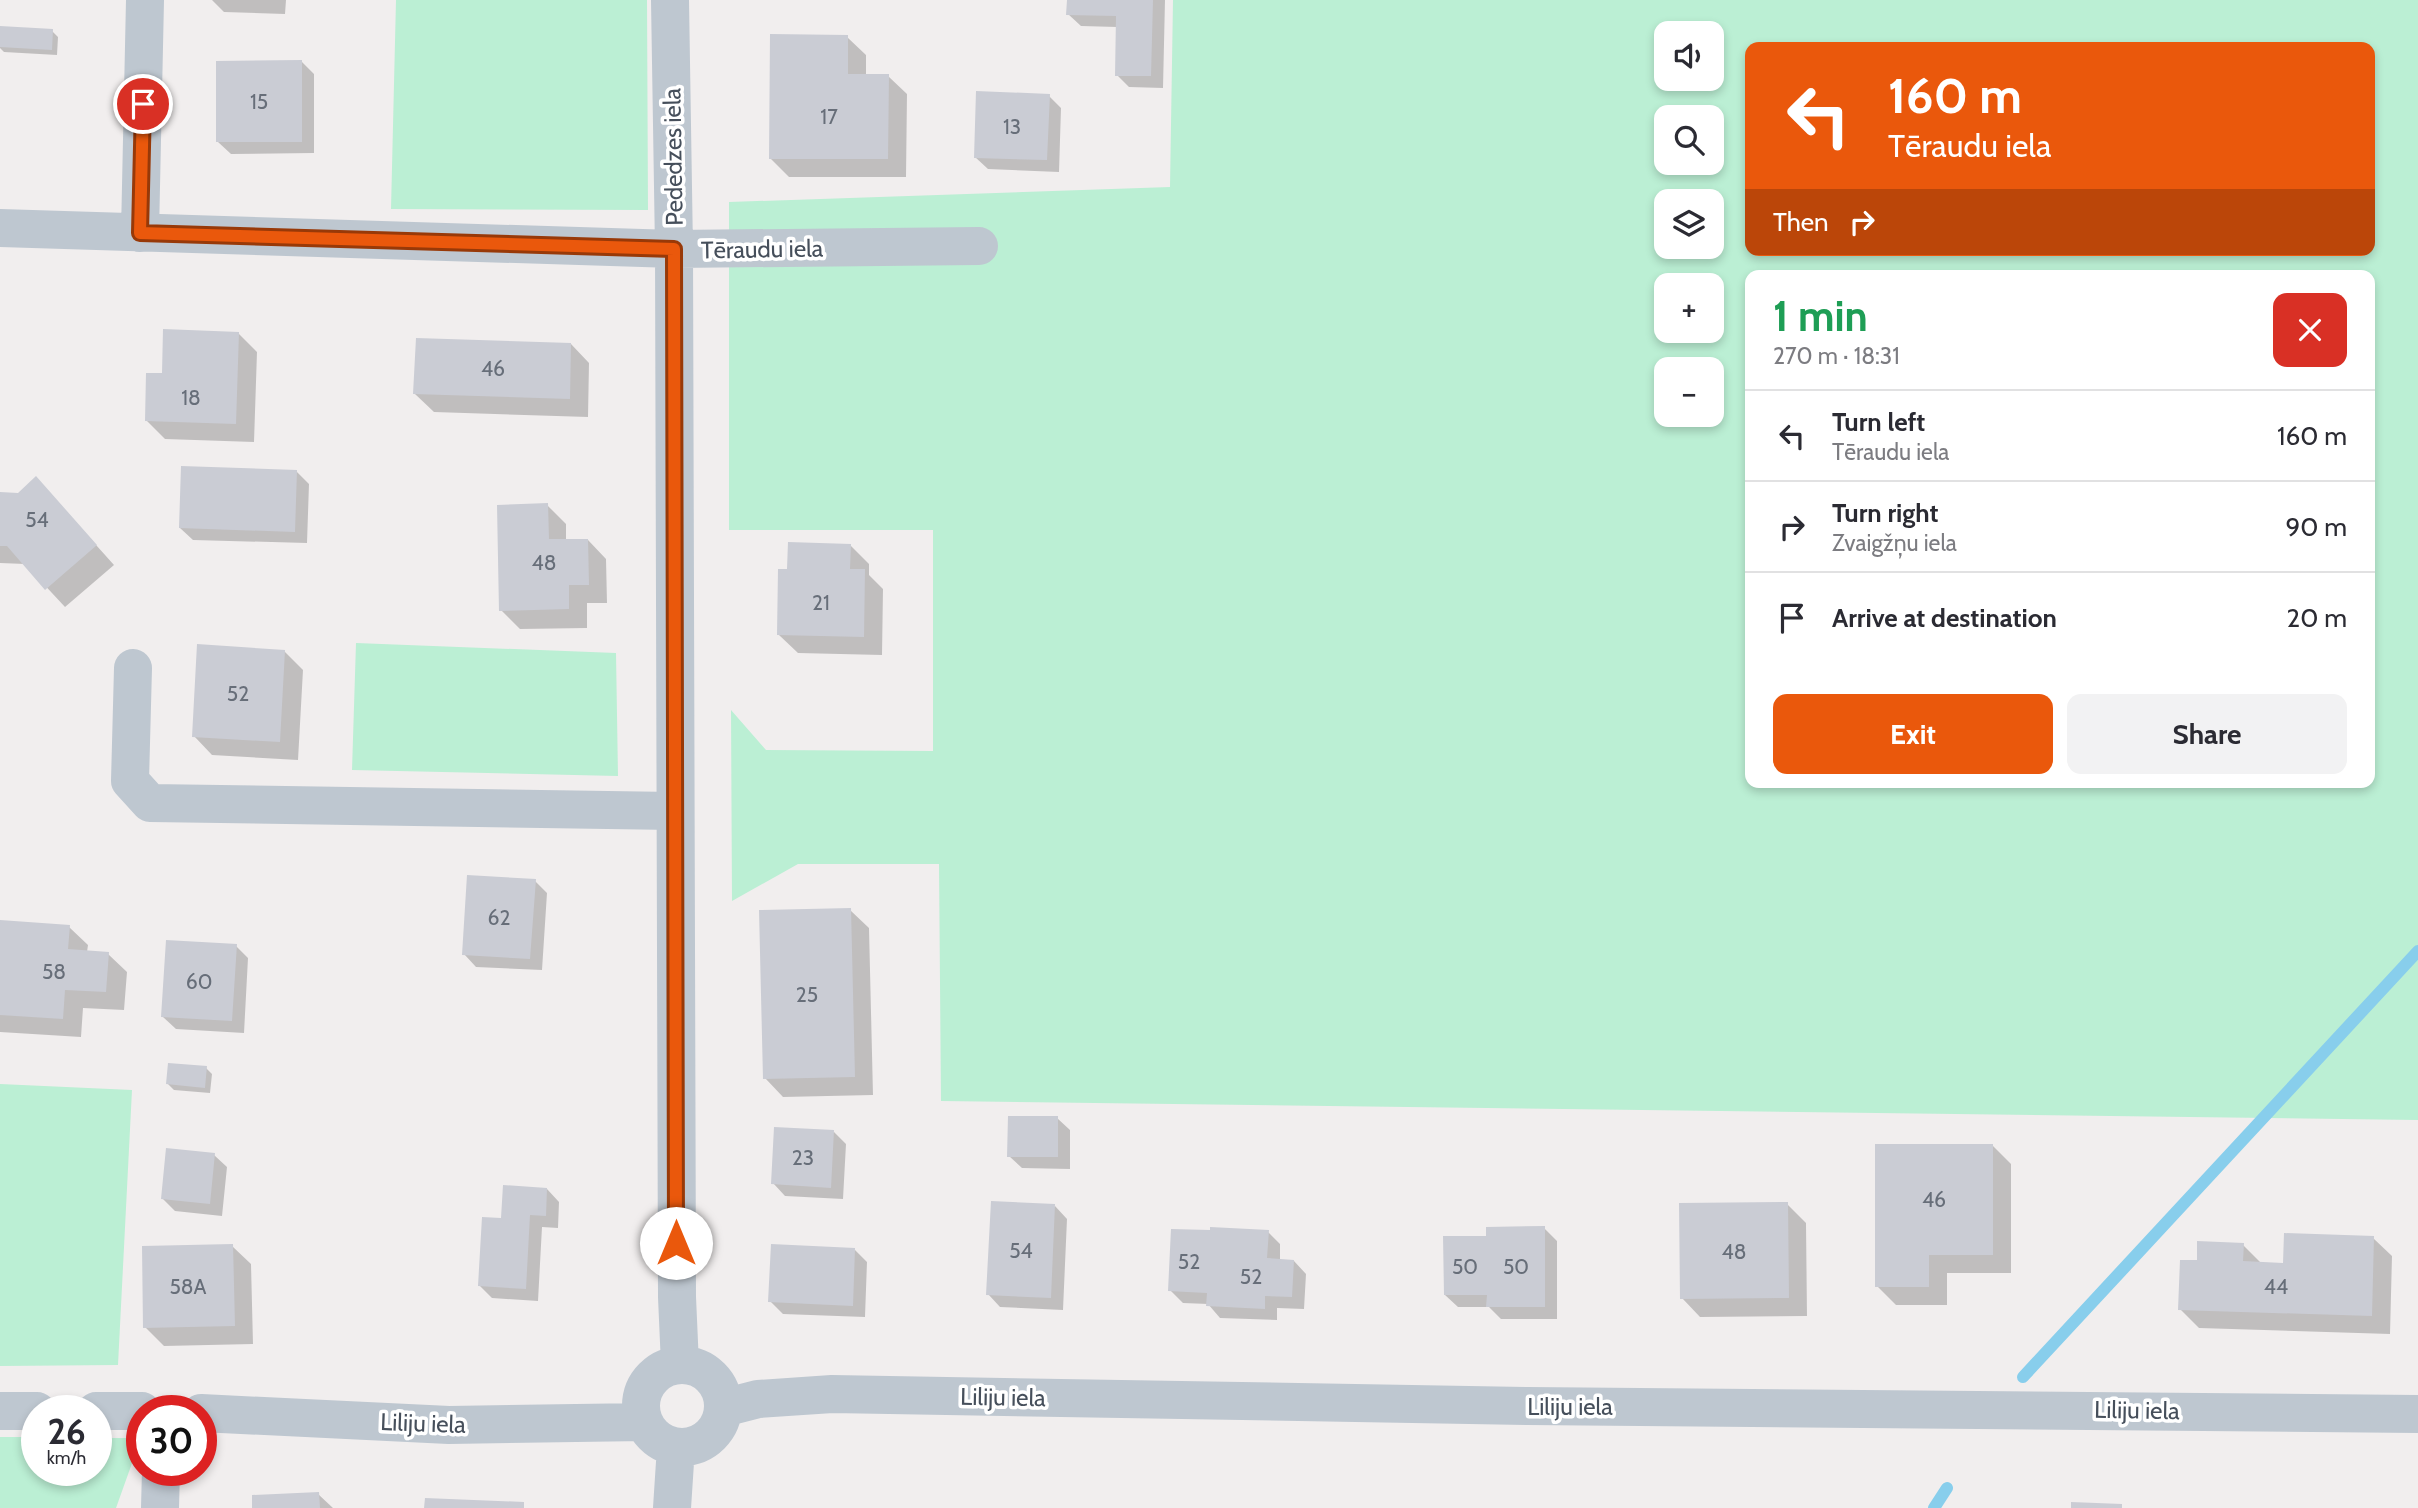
<!DOCTYPE html>
<meta charset="utf-8">
<style>
:root{--surface:#fff;--page:#f2f2f3;--text:#2b2b33;--muted:#7c7c81;--line:#e1e1e2;--accent:#ea580c}
body{margin:0;font-family:Cabin,sans-serif;background:var(--page);color:var(--text);height:100vh;display:flex;flex-direction:column;font-size:26px;white-space:nowrap}
*{box-sizing:border-box;margin:0}
p{font-size:23px;color:var(--muted)}
.icon{flex:none;width:38px;height:38px;fill:none;stroke:currentColor;stroke-width:2;stroke-linecap:round;stroke-linejoin:round}
.map{position:relative;flex:1;overflow:hidden}
.drawer{position:absolute;left:1745px;top:270px;width:630px;height:518px;display:flex;flex-direction:column;background:var(--surface);border-radius:14px;box-shadow:0 4px 10px #0003}
.drawer>*{flex:none}
.hud{position:absolute;left:1745px;top:42px;width:630px;height:214px;border-radius:14px;box-shadow:0 4px 10px #0003;background:#ea580c;color:#fff;overflow:hidden}
.buttons{position:absolute;left:1654px;top:21px;display:grid;gap:14px}
.buttons a{display:grid;place-items:center;width:70px;height:70px;border-radius:14px;background:var(--surface);box-shadow:0 4px 10px #0003;font-size:35px}
.speed{position:absolute;left:21px;top:1395px;display:flex;gap:14px;font-size:35px;font-weight:700;text-align:center}
.speed>*{display:grid;place-content:center;width:91px;height:91px;border-radius:50%;background:var(--surface);box-shadow:0 4px 10px #0003;line-height:1}
.speed small{font-size:18px;font-weight:400}
.speed .limit{border:10px solid #d22;background:#fff;color:#111}
.pin{position:absolute;display:grid;place-items:center;width:60px;height:60px;color:#fff;margin:-30px;border:4px solid #fff;border-radius:50%;box-shadow:0 2px 7px #0007}
.me{position:absolute;width:77px;margin:-38px;rotate:0deg;stroke-linejoin:round;filter:drop-shadow(0 0 5px #0008)}
.turn{display:flex;align-items:center;gap:24px;height:147px;padding:0 28px;font-size:32px}
.turn .icon{width:91px;height:91px;stroke-width:2.5}
.turn b{display:block;font-size:49px;line-height:60px}
.then{display:flex;align-items:center;height:66px;padding:0 28px;background:#0003;gap:14px;font-size:26px}
.round{display:grid;place-items:center;flex:none;width:74px;height:74px;border-radius:14px;background:var(--page)}
.headline{display:flex;align-items:center;justify-content:space-between;height:119px;padding:0 28px}
h1{font-size:42px;font-weight:700;line-height:52px;color:#1e9e55}
.cta{display:flex;gap:14px;margin-top:auto;padding:14px 28px}
.cta a{flex:1;height:80px;border-radius:14px;background:var(--accent);color:#fff;font-size:28px;font-weight:700;line-height:80px;text-align:center}
.cta a+a{background:var(--page);color:var(--text)}
ul{padding:0;list-style:none}
li{display:flex;align-items:center;gap:21px;height:91px;padding:0 28px;border-top:2px solid var(--line)}
li div{flex:1}
li b{display:block;font-size:26px}
li em{font-style:normal}
.map>svg:first-child{display:block}
.green{fill:#bbefd4;fill-rule:evenodd}
.shadow{fill:#0003}
.lines{fill:none;stroke-linecap:round;stroke-linejoin:round}
.stream{stroke:#88ceec;stroke-width:12}
.building{fill:#caccd4}
.minor{stroke:#bec7d0;stroke-width:38}
.route-casing{stroke:#983908;stroke-width:18}
.route{stroke:#ea580c;stroke-width:12}
.labels{text-anchor:middle;dominant-baseline:central;stroke-width:7;stroke-linejoin:round;paint-order:stroke}
.number-label{font-size:21px;fill:#676e79}
.street-label{font-size:24px;fill:#464f5b;stroke:#fff}
</style>
<div class="map">
<svg width="2418" height="1508" viewBox="0 0 2418 1508">
<rect width="100%" height="100%" fill="#f1eeee"/>
<path class="green" d="M396 0H647L648 210 391 209Z
M1173 0H2418V1120L941 1101 939 864H798L732 901 731 710 766 750 933 751V530H729V202L1170 187ZM1666 33H1712V79H1666ZM1750 47H2370V250H1750ZM1666 117H1712V163H1666ZM1666 201H1712V247H1666ZM1750 275H2370V782H1750ZM1666 285H1712V331H1666ZM1666 369H1712V415H1666Z
M356 643 616 653 618 776 352 770Z
M0 1084 132 1090 118 1365 0 1366Z
M0 1437H37V1470H96V1438H141L116 1508H0Z"/>
<path class="shadow" d="M212 0H286L285 14 224 12Z
M1069 0H1165L1163 88 1129 87 1117 75V27L1081 26 1068 14Z
M0 28 52 31 58 37 57 55 4 52 0 48Z
M847 37 866 55V76H888L907 94 906 177H789L770 158Z
M302 62 314 74V153L231 154 218 142Z
M1049 96 1061 108 1059 172 988 169 975 157Z
M238 333 257 352 254 442 165 439 146 420Z
M571 344 589 363 588 417 434 412 415 394Z
M296 471 309 484 307 543 193 540 180 528Z
M36 478 114 565 65 607 25 564 0 563V494L18 495Z
M547 505 566 524V541L588 540 606 559 607 603H587V628L520 629 501 610Z
M850 545 869 564V575L883 589 882 655 798 653 779 635 789 570Z
M284 651 303 670 298 760 212 755 194 736Z
M535 881 547 893 542 970 476 967 464 954Z
M850 910 869 928 873 1095 783 1097 765 1078Z
M0 922 69 927 88 945 87 952 108 954 127 972 124 1010 83 1008 81 1037 0 1032Z
M236 946 248 958 244 1033 176 1029 163 1017Z
M206 1068 212 1074 210 1093 174 1090 168 1084Z
M1057 1118 1070 1130V1169L1022 1168 1009 1156Z
M834 1132 846 1144 843 1199 785 1196 773 1183Z
M1992 1145 2011 1164V1273H1947V1305H1896L1877 1286Z
M214 1155 227 1167 222 1216 175 1211 163 1199Z
M547 1189 559 1202 558 1228 542 1227 538 1301 492 1298 480 1286 503 1220Z
M1787 1204 1806 1223 1807 1316 1700 1317 1682 1298Z
M1055 1206 1067 1219 1063 1310 1000 1307 988 1294Z
M1544 1228 1557 1241V1319H1501L1489 1307H1458L1445 1295 1488 1237Z
M1268 1232 1280 1244V1261H1294L1306 1274 1304 1309 1277 1308V1320L1220 1318 1208 1304 1183 1303 1170 1290Z
M2373 1238 2392 1256 2390 1334 2199 1328 2180 1309 2198 1262 2243 1245 2262 1264H2285Z
M232 1246 251 1264 253 1344 164 1346 145 1327Z
M855 1250 867 1262 865 1317 783 1314 770 1301Z
M318 1494 333 1508H254Z"/>
<g class="lines">
<path class="stream" d="M2023 1377 2418 951
M1934 1508 1947 1488"/>
</g>
<path class="building" d="M1067 0H1153L1151 76H1115L1116 16 1066 15Z
M0 26 53 29 52 50 0 47Z
M770 34 848 35V74H889L888 159H769Z
M302 60V142H216V61Z
M976 91 1050 94 1047 160 974 158Z
M163 329 239 332 236 424 145 421 146 373H162Z
M416 338 571 343 570 399 413 394Z
M181 466 297 470 295 532 179 528Z
M36 476 97 545 45 590 7 546H0V492L18 493Z
M548 503 549 539H588L589 585H569V609L499 611 497 505Z
M788 542 851 544 850 569H865L864 637 777 635 778 569H787Z
M197 644 285 650 280 742 192 737Z
M467 875 536 879 530 959 462 955Z
M851 908 855 1077 763 1079 759 910Z
M0 920 70 925 68 949 109 952 106 992 65 990 63 1019 0 1015Z
M166 940 237 944 232 1021 161 1017Z
M168 1063 207 1066 205 1088 166 1084Z
M1008 1116H1058V1157H1007Z
M774 1127 834 1130 831 1188 771 1184Z
M1875 1144H1993V1255H1929V1287H1875Z
M166 1148 215 1153 210 1204 161 1199Z
M503 1185 547 1188 546 1216 530 1215 526 1289 478 1286 482 1217 501 1218Z
M991 1201 1055 1204 1051 1298 986 1295Z
M1788 1202 1789 1298 1680 1299 1679 1203Z
M1545 1226V1307H1486L1487 1295H1444L1443 1236H1486V1227Z
M1210 1227 1269 1230 1267 1258 1294 1260 1292 1297 1265 1296V1309L1206 1306 1207 1293 1168 1291 1171 1229 1210 1230Z
M2284 1233 2374 1236 2372 1316 2178 1310 2180 1260H2197V1241L2244 1243 2243 1261 2283 1263Z
M233 1244 235 1326 143 1328 142 1246Z
M771 1244 855 1248 853 1306 768 1302Z
M319 1492 320 1508H252V1495Z
M425 1498 524 1502V1508H424Z
M2071 1502 2122 1504V1508H2071Z"/>
<g class="lines">
<path class="minor" d="M670 0 674 249 677 1297 680 1365
M0 228 674 249 979 246
M140 233 145 0
M133 668 130 781 150 803 674 811
M641 1406a41 41 0 1 1 82 0a41 41 0 1 1-82 0Z
M723 1408 758 1399 832 1394 1528 1406 2418 1414
M0 1411H37
M96 1411H142
M201 1413 449 1425 644 1422
M160 1508 161 1470
M672 1508 676 1447"/>
</g>
<g class="lines">
<g class="route-casing">
<path id="route" d="M143 104 140 233 674 249 676 1243"/>
</g>
<use href="#route" class="route"/>
</g>
<g class="labels">
<g class="number-label">
<text x="259" y="101">15</text>
<text x="829" y="116">17</text>
<text x="1012" y="126">13</text>
<text x="493" y="368">46</text>
<text x="191" y="397">18</text>
<text x="37" y="519">54</text>
<text x="544" y="562">48</text>
<text x="821" y="602">21</text>
<text x="238" y="693">52</text>
<text x="499" y="917">62</text>
<text x="54" y="971">58</text>
<text x="199" y="981">60</text>
<text x="807" y="994">25</text>
<text x="803" y="1157">23</text>
<text x="1934" y="1199">46</text>
<text x="1021" y="1250">54</text>
<text x="1734" y="1251">48</text>
<text x="1189" y="1261">52</text>
<text x="1465" y="1266">50</text>
<text x="1516" y="1266">50</text>
<text x="1251" y="1276">52</text>
<text x="188" y="1286">58A</text>
<text x="2276" y="1286">44</text>
</g>
<g class="street-label">
<text transform="translate(673 157) rotate(-91)">Pededzes iela</text>
<text transform="translate(762 249) rotate(-1)">Tēraudu iela</text>
<text transform="translate(1003 1397) rotate(1)">Liliju iela</text>
<text x="1570" y="1406">Liliju iela</text>
<text transform="translate(2137 1410) rotate(1)">Liliju iela</text>
<text transform="translate(423 1423) rotate(2)">Liliju iela</text>
</g>
</g>
</svg>
<div class="buttons">
<a><svg class="icon" aria-label="sound" viewBox="0 0 24 24"><path d="M4 9h4l5-4v14l-5-4H4zM17 9q2 3 0 6"/></svg></a>
<a><svg class="icon" aria-label="search" viewBox="0 0 24 24"><circle cx="10" cy="10" r="6"/><path d="M15 15l6 6"/></svg></a>
<a><svg class="icon" aria-label="layers" viewBox="0 0 24 24"><path d="M12 4l9 5-9 5-9-5zM3 14l9 5 9-5"/></svg></a>
<a>+</a>
<a>−</a>
</div>
<div class="speed"><div>26<small>km/h</small></div><div class="limit">30</div></div>
<div class="pin" style="left:143px;top:104px;background:#d93025"><svg class="icon" aria-label="arrive" viewBox="0 0 24 24"><path d="M6 21V4h12l-3 4 3 4H6"/></svg></div>
<svg class="me" style="left:676px;top:1243px" viewBox="-20 -20 40 40"><circle r="19" fill="#fff"/><path d="M0-13L10 11 0 6-10 11z" fill="#ea580c"/></svg>
<div class="hud">
<div class="turn"><svg class="icon" aria-label="left" viewBox="0 0 24 24"><path d="M17 20v-9H6M10 6l-5 5 5 5"/></svg><div><b>160 m</b>Tēraudu iela</div></div>
<div class="then">Then<svg class="icon" aria-label="right" viewBox="0 0 24 24"><path d="M7 20v-9h11M14 6l5 5-5 5"/></svg></div>
</div>
<section class="drawer">
<div class="headline"><div><h1>1 min</h1><p>270 m · 18:31</p></div><a class="round" style="background:#d93025;color:#fff"><svg class="icon" aria-label="close" viewBox="0 0 24 24"><path d="M6 6l12 12M18 6L6 18"/></svg></a></div>
<ul>
<li><svg class="icon" aria-label="left" viewBox="0 0 24 24"><path d="M17 20v-9H6M10 6l-5 5 5 5"/></svg><div><b>Turn left</b><p>Tēraudu iela</p></div><em>160 m</em></li>
<li><svg class="icon" aria-label="right" viewBox="0 0 24 24"><path d="M7 20v-9h11M14 6l5 5-5 5"/></svg><div><b>Turn right</b><p>Zvaigžņu iela</p></div><em>90 m</em></li>
<li><svg class="icon" aria-label="arrive" viewBox="0 0 24 24"><path d="M6 21V4h12l-3 4 3 4H6"/></svg><div><b>Arrive at destination</b></div><em>20 m</em></li>
</ul>
<div class="cta"><a>Exit</a><a>Share</a></div>
</section>
</div>
